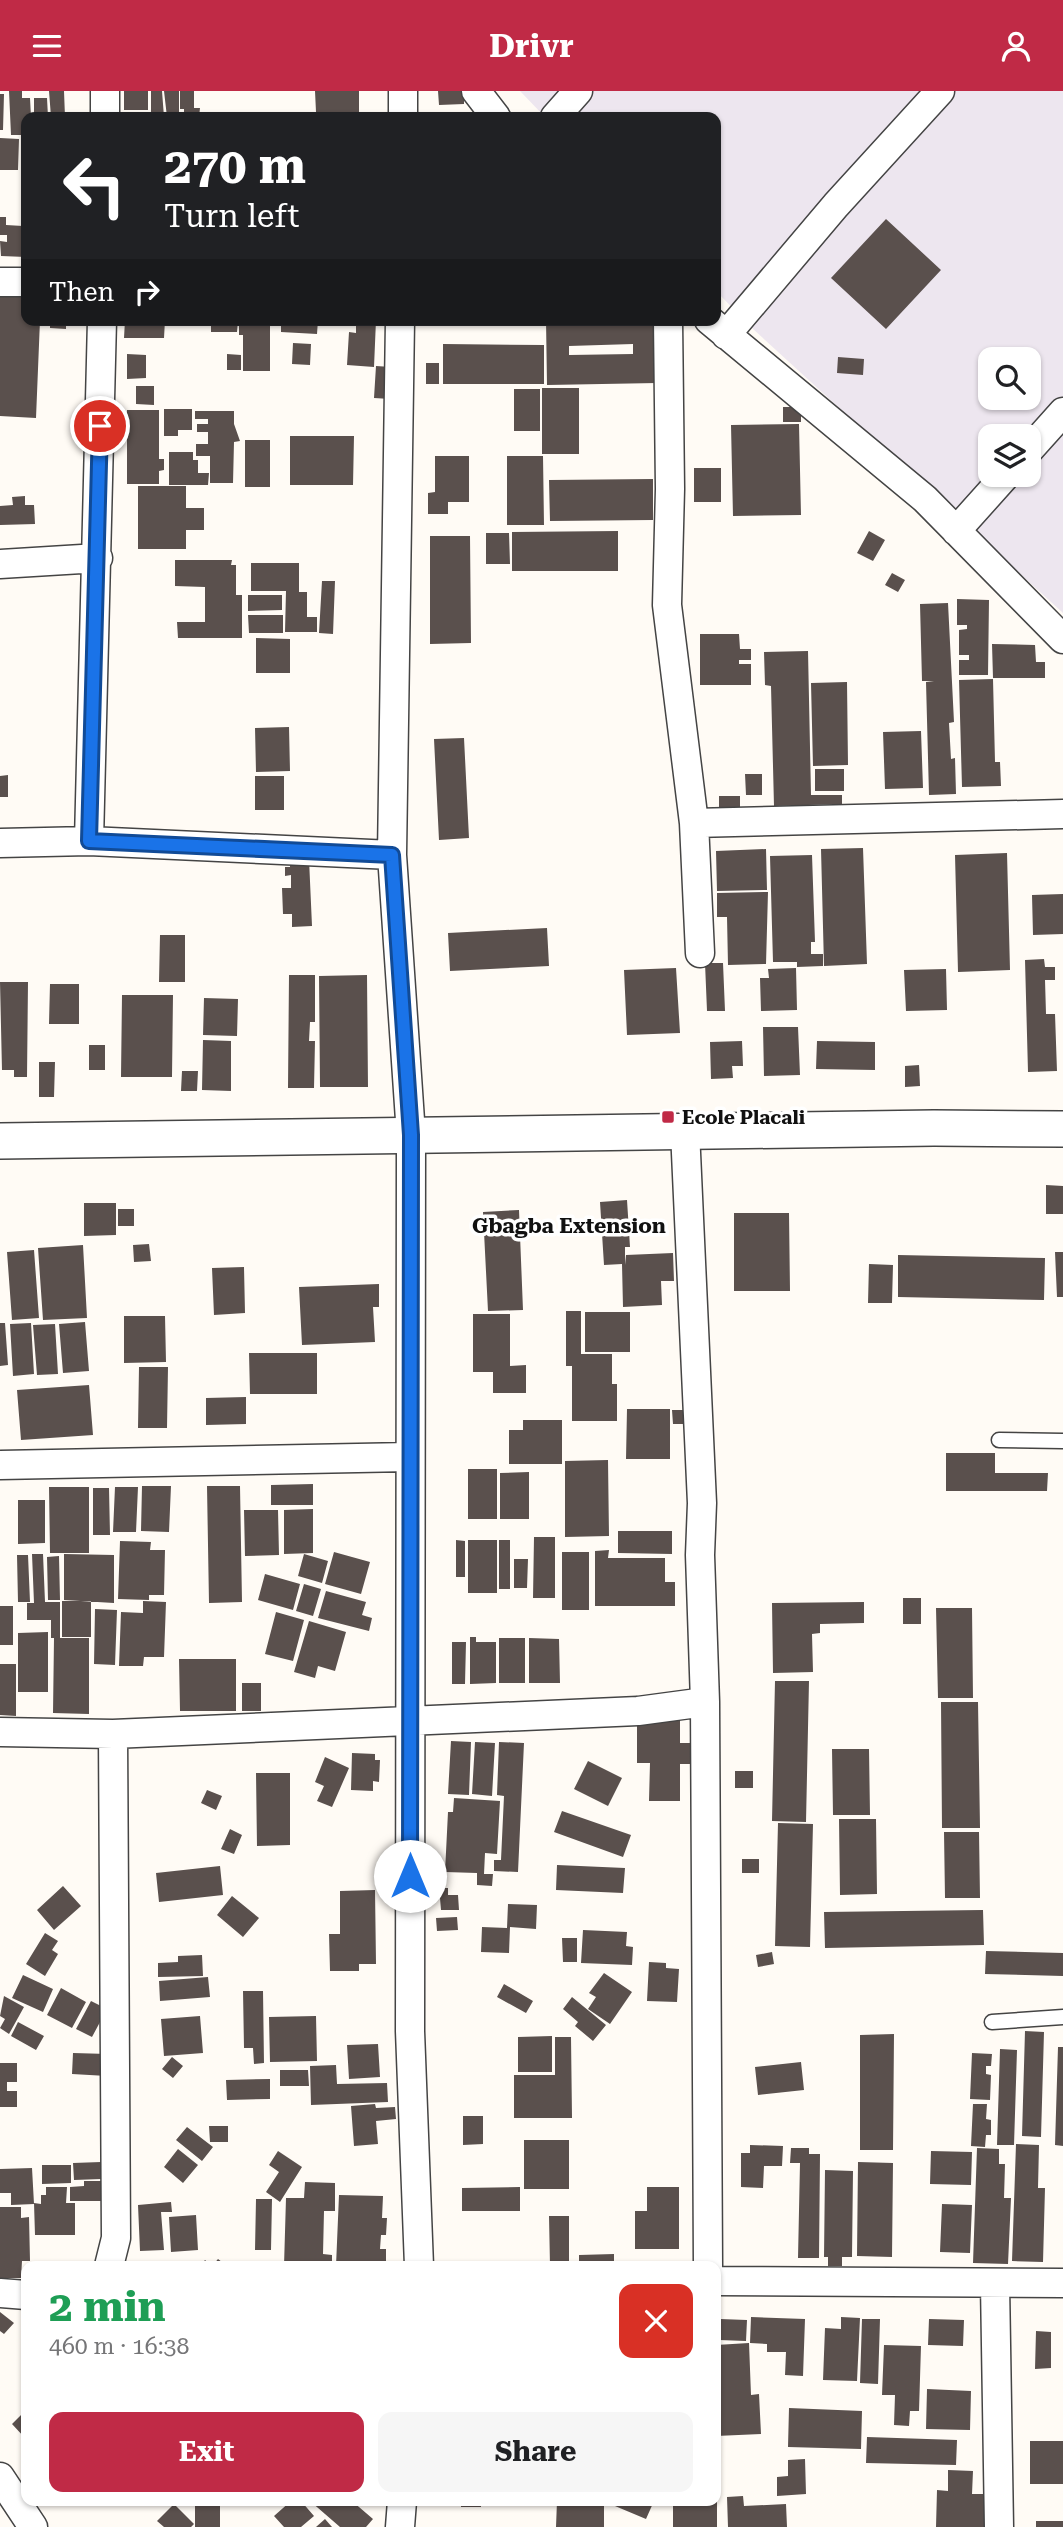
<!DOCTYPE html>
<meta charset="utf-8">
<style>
:root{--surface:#fff;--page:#f6f6f6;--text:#202124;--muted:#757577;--accent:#c02a46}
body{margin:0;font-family:"Roboto Serif",serif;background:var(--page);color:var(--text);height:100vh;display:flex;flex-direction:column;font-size:26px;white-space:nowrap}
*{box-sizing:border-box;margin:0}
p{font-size:23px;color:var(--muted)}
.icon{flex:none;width:38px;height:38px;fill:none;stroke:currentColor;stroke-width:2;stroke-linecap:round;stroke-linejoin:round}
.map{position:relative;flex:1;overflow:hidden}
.sheet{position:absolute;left:21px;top:2170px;width:700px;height:245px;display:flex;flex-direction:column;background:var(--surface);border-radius:14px;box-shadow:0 2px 5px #0004}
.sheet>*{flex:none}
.guide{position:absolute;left:21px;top:21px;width:700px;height:214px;border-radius:14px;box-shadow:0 2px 5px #0004;background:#202124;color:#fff;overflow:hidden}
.tools{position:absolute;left:978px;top:256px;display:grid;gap:14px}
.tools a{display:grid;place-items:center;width:63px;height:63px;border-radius:14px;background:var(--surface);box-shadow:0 2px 5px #0004;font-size:35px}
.pin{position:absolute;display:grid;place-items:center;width:60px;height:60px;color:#fff;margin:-30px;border:4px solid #fff;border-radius:50%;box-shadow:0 2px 7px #0007}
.me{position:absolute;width:77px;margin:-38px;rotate:0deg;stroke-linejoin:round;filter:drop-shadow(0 0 5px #0008)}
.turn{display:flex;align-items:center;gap:24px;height:147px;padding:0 28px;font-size:32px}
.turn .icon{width:91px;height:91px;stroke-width:2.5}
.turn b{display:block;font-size:49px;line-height:60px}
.then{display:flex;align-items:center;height:66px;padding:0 28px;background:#0003;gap:14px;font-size:26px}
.round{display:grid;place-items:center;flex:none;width:74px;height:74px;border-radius:14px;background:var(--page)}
.head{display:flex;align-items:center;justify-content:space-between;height:119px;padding:0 28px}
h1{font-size:42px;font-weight:700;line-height:52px;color:#1e9e55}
.primary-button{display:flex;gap:14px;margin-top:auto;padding:14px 28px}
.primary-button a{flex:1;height:80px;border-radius:14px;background:var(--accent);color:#fff;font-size:28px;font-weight:700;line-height:80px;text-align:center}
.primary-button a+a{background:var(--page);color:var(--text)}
header{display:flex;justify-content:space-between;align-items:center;height:91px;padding:0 28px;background:var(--accent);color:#fff;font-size:32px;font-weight:700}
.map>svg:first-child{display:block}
.industrial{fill:#ede6ef;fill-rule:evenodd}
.building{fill:#5a504d;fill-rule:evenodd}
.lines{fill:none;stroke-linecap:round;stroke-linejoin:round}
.service-casing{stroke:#444;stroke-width:17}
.minor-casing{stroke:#444;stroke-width:31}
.tertiary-casing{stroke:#444;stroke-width:38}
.service{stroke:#fff;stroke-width:14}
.minor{stroke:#fff;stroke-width:28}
.tertiary{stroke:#fff;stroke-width:35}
.route-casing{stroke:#114b97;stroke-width:18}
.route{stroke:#1a73e8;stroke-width:12}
.poi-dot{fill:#c02a46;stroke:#fff;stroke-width:2.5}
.labels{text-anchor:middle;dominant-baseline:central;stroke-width:7;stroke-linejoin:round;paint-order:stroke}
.poi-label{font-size:19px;font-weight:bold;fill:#111;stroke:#fff;text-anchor:start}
.neighbourhood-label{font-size:21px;font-weight:bold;fill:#111;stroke:#fff}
</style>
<header><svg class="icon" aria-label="menu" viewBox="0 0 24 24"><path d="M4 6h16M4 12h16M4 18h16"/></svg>Drivr<svg class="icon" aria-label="person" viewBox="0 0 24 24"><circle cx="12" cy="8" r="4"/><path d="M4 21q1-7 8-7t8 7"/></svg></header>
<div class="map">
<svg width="1063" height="2436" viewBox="0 0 1063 2436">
<rect width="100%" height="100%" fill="#fffbf5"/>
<path class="industrial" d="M520 0H1063V522L752 237 716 200V26H545ZM990 268H1029V306H990ZM990 345H1029V383H990Z"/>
<path class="building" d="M9 0H22V7H30L31 26H26V44H11Z
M49 0H64L65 26H51Z
M124 0H148V19H124Z
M151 0H162L164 26H151Z
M164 0H179V26H167Z
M180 0H194V17H200L199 26H184V18H180Z
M315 0H359V21H316Z
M438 0H464V13L439 14Z
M0 3H4L3 39H0Z
M34 7H47L48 26H34Z
M118 21H132V26H118Z
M134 21H146V26H134Z
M0 47 19 48 18 79H0Z
M0 126H6V134L23 135V127L26 128V166L1 165 0 150 7 151V144H0Z
M886 128 941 179 886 238 831 187Z
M0 205 26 206V229H40L36 327 0 325Z
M50 229H66V238L50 237Z
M125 229H165L164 247H124Z
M211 229H238L237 241H211Z
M239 229H270V280H243V244H239Z
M281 229H318L317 243 281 241Z
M356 229H376L374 276 347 274 349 241 356 242Z
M546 229H656L657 292 547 294ZM633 253V263L569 264V255Z
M293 252 311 253 310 274 292 273Z
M443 253 544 254V293H443Z
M127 263 146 264V287L127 288Z
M227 263 241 264V279H227Z
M838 266 864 268 863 284 837 282Z
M426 272H439V293H426Z
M376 275 391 276 390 308 374 307Z
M136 295H154V314L136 313Z
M542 297H579V363H542Z
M514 298H540V340H514Z
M783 316H801V331H783Z
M164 318H192V339H178V345H164Z
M127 319H159V368H164V379L159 380V393H127Z
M195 320H234V333L240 350 234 351 233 392H210V365H196V353H208V341H197V333H208V328H195Z
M799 333 801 424 733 425 731 334Z
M290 345H354L353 394H290Z
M245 349H270V396H245Z
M169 361H193V369H198V382H209L208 394H169Z
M435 365H469V411H448V423H428V402L435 401Z
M507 365H543L544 434H507Z
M694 377H721V411H694Z
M653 388V429L550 430 549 389Z
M138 395H186V417H204V439H186V458H138Z
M25 405V414H34L35 433 0 434V415L13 414 12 406Z
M618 440V480H512V441Z
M869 440 885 449 873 470 857 462Z
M486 442H509L510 473H486Z
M430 445H470L471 552 430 553Z
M175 469H232L231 474H236V504H242V547H178L177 531H205V496L175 495Z
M251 472H299V501H307V526H317V541H285L286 500H251Z
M892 482 905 489 898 501 885 494Z
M322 490H335L333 543 319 542Z
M248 504H282V519L248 520Z
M957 508 989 509 988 584H959V569H969V564H959V539L967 538V534H957Z
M948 512 954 631 949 632 951 668 955 667 956 703 929 704 926 591 934 590H922L920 513Z
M248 524H283V542H249Z
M700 543H739L740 558H751V569H739V573H751V594H700Z
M256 547 290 548V582H256Z
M992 553 1035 554 1036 571H1045V587H993Z
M808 560 811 704H842V713L774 715 771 595 765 594 764 561Z
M993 588 995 671H1000L1001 695 962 696 959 589Z
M847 591 848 674 813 675 811 592Z
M289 636 290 680 256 681 255 637Z
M921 640 923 697 885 698 883 641Z
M464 647 469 747 439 749 434 648Z
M815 678H844V700H815Z
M745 683H762V704H746Z
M8 684V706H0V685Z
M255 685H284V719H255Z
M719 705H740V720H719Z
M863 757 867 873 824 875 821 758Z
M766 758 767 799 717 800 716 760Z
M1007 762 1010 879 958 881 955 764Z
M812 764 815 851H811V863H823V875L797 876V871H773L770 765Z
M290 768H309L312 835 292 836V823H283L282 797H291V784L285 785V776H290Z
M768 801 766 873 728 874 727 826H717V802Z
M1063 803V843L1033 844 1032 804Z
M547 837 549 875 450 880 448 842Z
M160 844H185V891H159Z
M1044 868 1045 876H1055V889H1045L1046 923H1055L1057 980 1028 981 1025 869Z
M705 872H723L725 920H707Z
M676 877 680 942 627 944 624 879Z
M796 877 797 919 761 920 760 887H769L768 878Z
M946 878 947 919 906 920 904 879Z
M289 884H315V931H310L309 950H315L314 997H288Z
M367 884 368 996H320L319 885Z
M0 891H28L27 986H14V979H2Z
M50 893H79V933H49Z
M122 904H173L172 986H121Z
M204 907 238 908 237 945 203 944Z
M763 936H798L800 984 764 985Z
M203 949 231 950V1000L202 999Z
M742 950 743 975H732L733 987 711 988 710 951Z
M817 950 875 951V979L816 978Z
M89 954H105V979H89Z
M39 971H55L54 1006H39Z
M919 974 920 995 905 996V975Z
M182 980H198L197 1000H181Z
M1046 1094 1063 1095V1123H1046Z
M627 1109 630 1156H625V1174L626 1164 673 1162 674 1190H661L662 1214 623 1216 622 1173 604 1174 600 1111Z
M84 1112H116V1144L84 1145Z
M118 1118H134V1135H118Z
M519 1119 523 1219 488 1220 483 1121Z
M734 1122H789L790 1200H734Z
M149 1153 151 1170 134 1171 133 1154Z
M83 1154 87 1227 43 1229 38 1157Z
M34 1159 39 1227 12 1229 7 1161Z
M1055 1161H1063V1206H1057Z
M898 1164 1045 1167 1044 1209 898 1206Z
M869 1173 893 1174 892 1212H868Z
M244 1176 245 1222 214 1224 212 1177Z
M379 1193V1216H373L375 1251 302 1254 299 1196Z
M566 1220H581V1263H612V1293H617V1330H572V1275H566Z
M585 1221H630V1261H585Z
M473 1223H510V1275L526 1274V1302H493V1281H473Z
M124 1225H165L166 1271 124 1272Z
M85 1231 89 1280 63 1282 59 1233Z
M0 1232H5L8 1274 0 1275Z
M31 1232 34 1283 13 1285 10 1233Z
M55 1233 58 1283 37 1284 33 1234Z
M249 1262H317V1303H250Z
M139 1276H168L167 1337H138Z
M89 1294 93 1344 21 1349 17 1299Z
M246 1306V1333L206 1334V1307Z
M627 1318H670V1368H626Z
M672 1319H694V1333H673Z
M523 1329H562V1373H509V1339H523Z
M946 1362H995V1382H1048L1047 1400H946Z
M608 1369 609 1445 565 1446V1370Z
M468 1378H497V1428H468Z
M529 1381V1428H500V1382Z
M313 1393V1414H271V1394Z
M142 1395H171L169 1441 141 1440Z
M207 1395H240L242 1511 209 1512Z
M49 1396H89V1462H50Z
M115 1396H138L136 1441H113Z
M93 1397H109L110 1444H93Z
M18 1409H45V1452L18 1453Z
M313 1418V1462L284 1463V1419Z
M244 1419H278L279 1464 245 1465Z
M618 1440H672V1463L618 1462Z
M534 1446H555V1507H533Z
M456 1449 465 1450V1486H456Z
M468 1449H497V1502H468Z
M499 1449H510V1498H499Z
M120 1450 151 1451 150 1459H165L164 1504H149V1509L118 1508Z
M609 1459 608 1467H665V1491H675V1515H595V1460Z
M334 1461 370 1471 361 1503 325 1493Z
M562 1461H589V1519H562Z
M32 1463H43L45 1511H60V1547H89V1623L53 1622 54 1547H51V1529H27V1512H34Z
M64 1463 114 1464V1512L64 1509Z
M304 1463 328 1470 322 1492 298 1485Z
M17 1464H28L30 1511H18Z
M59 1465 60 1509H48L47 1466Z
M514 1468H528L527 1497H514Z
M265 1483 300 1493 293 1519 258 1509Z
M304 1493 321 1498 313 1525 296 1520Z
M326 1500 366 1511 362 1524 372 1527 369 1540 318 1527Z
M903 1507H921V1533H903Z
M62 1510H91V1546H62Z
M143 1510 166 1511 164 1566H144L143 1575H119L121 1521 143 1522Z
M864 1511V1532L820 1533V1542L812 1543 813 1581 773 1582 772 1512Z
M0 1515H13V1554H0Z
M936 1517H972L973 1607H938Z
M95 1518 117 1519 115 1574 94 1573Z
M276 1521 304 1529 293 1570 265 1563Z
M309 1530 346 1541 335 1580 318 1575 315 1587 294 1581Z
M48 1541V1601H18V1542Z
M470 1546H476V1551H496V1592L470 1593Z
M499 1547H525V1592H499Z
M529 1547 559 1548 560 1592H529Z
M452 1551H466L465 1593H452Z
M179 1568H236V1620H180Z
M0 1573H16V1625L0 1624Z
M775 1590H809L806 1731 772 1730Z
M242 1592H261V1620H242Z
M941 1611H978L980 1737H942Z
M637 1626H680V1652H698V1673H680V1710H649L650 1672H637Z
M451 1650 471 1651 469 1704 448 1703Z
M475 1651 495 1652 492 1705 472 1703Z
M499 1651 524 1652 518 1781 494 1780V1769H501L504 1705 497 1704Z
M832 1658H869L870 1724H833Z
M352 1662 375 1663V1669H380L379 1691 373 1690V1700L351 1699Z
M325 1666 349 1677 332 1716 317 1710 324 1695 315 1691Z
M588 1670 622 1687 608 1715 574 1698Z
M735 1680H753V1697H735Z
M256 1682H290V1754L257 1755Z
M207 1699 222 1705 216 1719 201 1712Z
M454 1707 500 1710 497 1763 485 1762 484 1783H493L492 1795 477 1794V1782L445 1781 448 1721H453Z
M562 1720 631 1744 623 1766 554 1741Z
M839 1728H876L877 1803 840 1804Z
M778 1732 813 1733 810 1856 775 1855Z
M230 1738 242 1744 234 1763 221 1758Z
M944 1741H979L980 1807H945Z
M742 1768H759V1782H742Z
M557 1774 625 1777 623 1802 556 1799Z
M220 1775 223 1804 159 1811 156 1782Z
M63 1795 81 1815 54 1839 37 1819Z
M433 1797H448V1804H458L459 1819H441L440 1807H433Z
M375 1799 376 1873H359V1880H330L329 1843H340V1800Z
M232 1805 259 1827 243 1846 217 1824Z
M508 1813 537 1814 536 1838 510 1836 509 1862 481 1861 482 1836 507 1837Z
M983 1819 984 1854 825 1857 824 1821Z
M457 1826 458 1839 437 1840 436 1827Z
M583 1839 627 1841 626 1855 633 1856 632 1874 581 1872Z
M45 1842 58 1850 52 1859 58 1863 45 1885 26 1873Z
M562 1847H577V1871H563Z
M986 1860 1063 1862V1885L985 1883Z
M772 1861 774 1873 758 1876 756 1864Z
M202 1864 203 1885 158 1886V1872L178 1871V1865Z
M649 1871 666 1872V1877L679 1878 677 1911 647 1910Z
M604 1882 632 1901 610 1933 588 1918 596 1906 589 1902Z
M23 1884 53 1898 43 1921 12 1907Z
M208 1886 210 1906 160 1910 159 1890Z
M504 1893 533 1910 526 1922 497 1906Z
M61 1897 86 1911 72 1937 47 1924Z
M243 1900H263L264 1972 254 1973 253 1957H244Z
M4 1905 24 1916 9 1943 0 1937 5 1928 0 1925Z
M572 1906 606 1934 593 1950 575 1935 578 1931 563 1918Z
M91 1910 107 1918 92 1946 76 1938Z
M200 1925 203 1962 164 1965 161 1928Z
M316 1925 317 1970 270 1971 269 1926Z
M18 1931 44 1945 36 1959 11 1945Z
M1025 1940 1044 1941 1041 2046 1022 2045Z
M894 1943 893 2059H860V1944Z
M552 1945V1981H518V1946Z
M555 1946H571L572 2027H514V1984H555Z
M378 1953 380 1986 349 1988 347 1954Z
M1058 1956H1063V2055L1055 2054Z
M1000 1958 1017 1959 1014 2054H997Z
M73 1962 108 1963 107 1985 72 1983Z
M972 1962 992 1963 991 1975H986V1983L991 1984 990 2009 970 2008Z
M172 1966 183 1975 173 1987 162 1978Z
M801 1971 804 1999 758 2004 755 1976Z
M0 1972H17V1991H7V2000H17V2016H0Z
M336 1974 337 1993 387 1992 388 2011 311 2014 310 1975Z
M280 1979H308L309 1995H280Z
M270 1988V2008L227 2009 226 1989Z
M375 2013 376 2017 395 2016 396 2028 376 2030 378 2053 354 2055 351 2015Z
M973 2013H987L986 2028 991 2029V2044H986L985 2056 971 2055Z
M463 2025H483V2053L463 2054Z
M209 2035H228V2051H210Z
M187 2036 213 2056 202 2070 176 2049Z
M524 2049H569V2098H524Z
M1016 2053 1039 2054 1038 2097H1045L1043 2171 1012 2170Z
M750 2054 783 2055 782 2075H764L763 2097 741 2096V2062H750Z
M791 2057H809V2063H820L819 2167H798L800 2072H790Z
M977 2057 999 2058V2073H1005L1004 2107H1011L1008 2173 973 2172Z
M178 2058 198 2074 183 2092 164 2076Z
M278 2060 302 2076 280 2111 266 2101 279 2081 269 2074Z
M931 2060 972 2061 971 2094 930 2093Z
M101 2071V2088L74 2089 73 2072Z
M858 2071 893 2072 892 2166 857 2165Z
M42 2074H71V2092L42 2093Z
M32 2077 34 2113 11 2114V2102H0V2078Z
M825 2079 853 2080 852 2166H842V2175H828V2166H824Z
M84 2090H103V2110H70V2096L84 2095Z
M305 2091 335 2092V2120H324L323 2163 332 2164V2175H284L286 2107H304Z
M46 2096H67L66 2112H75V2144H35L34 2112 41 2113V2104H46Z
M520 2096V2120H462V2097Z
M647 2096H679V2158H635V2120H647Z
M339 2104 383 2105 382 2127H387L386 2144H381L380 2158H386V2175H336Z
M256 2108H272L271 2159H255Z
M171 2111 172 2121H161L164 2159 140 2160 138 2114Z
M942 2113 972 2114 970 2162 940 2161Z
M0 2116H21V2127L29 2126 30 2170H22L21 2187H0Z
M196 2124 198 2159 171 2161 169 2126Z
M549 2125H569V2175H550Z
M614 2163V2175H579V2164Z
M218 2168 227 2175H200L205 2169 212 2175Z
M0 2221 14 2232 4 2243 0 2240Z
M751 2226 805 2228 803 2285 785 2284 786 2261H767V2253L750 2252Z
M841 2226 860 2227 857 2290 823 2289 825 2237 841 2238Z
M720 2228 747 2229 746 2250 719 2249Z
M862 2228H880L878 2293 860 2292Z
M929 2228 964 2229 963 2255 928 2254Z
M1036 2240 1051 2241V2277L1035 2278Z
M749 2252 751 2304 759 2303 761 2343 716 2345V2254Z
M884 2254 921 2255 919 2320H910L909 2335 894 2334 895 2304H882Z
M927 2298 971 2300 970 2339 926 2338Z
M789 2317 862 2320 861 2358 788 2356Z
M26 2319V2345L25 2347 12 2333Z
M867 2346 957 2349 956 2374 866 2372Z
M1030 2350H1063V2393H1030Z
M805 2368 806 2403 777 2405V2386L788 2385V2369Z
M948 2379 973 2380 972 2403H985L984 2436H936L937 2399 948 2400Z
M743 2405 744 2415 786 2413 787 2436H728L727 2406Z
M195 2410H220V2436H195Z
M291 2410H301L314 2425 301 2436H284L274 2425Z
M310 2410H352L373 2428 366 2436H340Z
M461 2410H481V2416H461Z
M557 2410H604V2436H556Z
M617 2410H654L646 2428 615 2415Z
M673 2410H717V2436H673Z
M174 2413 194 2433 191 2436H164L157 2430Z
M325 2428 332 2436H316Z
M1036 2430H1063V2436H1036Z"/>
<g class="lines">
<g class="service-casing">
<path id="service" d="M999 1349 1063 1350
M992 1931 1063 1926"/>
</g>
<g class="minor-casing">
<path id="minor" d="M476 0 496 26
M105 26V0
M403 26V0
M555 26 578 0
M0 191H26
M400 229 392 764 411 1044 410 1940 419 2175
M668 229 670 398 667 514 694 732 700 862
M709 229 925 408 1063 548
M726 244 836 114 940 0
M1029 359 1063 321
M956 440 1007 383
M0 473 98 467
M694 732 1063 723
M89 750 102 229
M0 752 89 750 392 764
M0 1374 409 1366
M705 1611 708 2175
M0 1641 113 1643 638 1620 705 1611 700 1464 702 1412 685 1040
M109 2175 116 2147 113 1643
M716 2190 1063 2192
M995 2193 999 2436
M0 2202 26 2204
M0 2386 33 2436
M400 2436 402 2410"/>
</g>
<g class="tertiary-casing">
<path id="tertiary" d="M0 1050 934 1037 1063 1038"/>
</g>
<use href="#service" class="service"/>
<use href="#minor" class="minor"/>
<use href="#tertiary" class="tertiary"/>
</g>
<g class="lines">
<g class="route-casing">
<path id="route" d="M100 335 89 750 392 764 411 1044 410 1785"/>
</g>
<use href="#route" class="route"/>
</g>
<rect class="poi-dot" x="661" y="1019" width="14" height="14" rx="3.5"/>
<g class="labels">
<g class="poi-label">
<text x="682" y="1026">Ecole Placali</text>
</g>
<g class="neighbourhood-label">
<text x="569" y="1135">Gbagba Extension</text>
</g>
</g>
</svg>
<div class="tools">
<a><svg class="icon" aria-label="search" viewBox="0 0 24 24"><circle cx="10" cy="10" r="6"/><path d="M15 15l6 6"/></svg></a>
<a><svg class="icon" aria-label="layers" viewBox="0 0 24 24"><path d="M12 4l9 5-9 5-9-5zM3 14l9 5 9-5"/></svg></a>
</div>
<div class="pin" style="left:100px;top:335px;background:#d93025"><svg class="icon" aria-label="arrive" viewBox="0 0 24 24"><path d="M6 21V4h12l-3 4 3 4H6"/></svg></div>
<svg class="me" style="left:410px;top:1785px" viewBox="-20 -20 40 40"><circle r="19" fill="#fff"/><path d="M0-13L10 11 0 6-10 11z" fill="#1a73e8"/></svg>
<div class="guide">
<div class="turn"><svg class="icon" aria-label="left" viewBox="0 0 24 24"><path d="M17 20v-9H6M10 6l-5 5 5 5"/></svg><div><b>270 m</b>Turn left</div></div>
<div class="then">Then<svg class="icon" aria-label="right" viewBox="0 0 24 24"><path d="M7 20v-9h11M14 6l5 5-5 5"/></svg></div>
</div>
<section class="sheet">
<div class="head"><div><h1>2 min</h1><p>460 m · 16:38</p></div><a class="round" style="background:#d93025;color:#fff"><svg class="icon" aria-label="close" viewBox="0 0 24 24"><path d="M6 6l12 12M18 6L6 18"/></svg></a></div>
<div class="primary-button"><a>Exit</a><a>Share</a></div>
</section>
</div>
